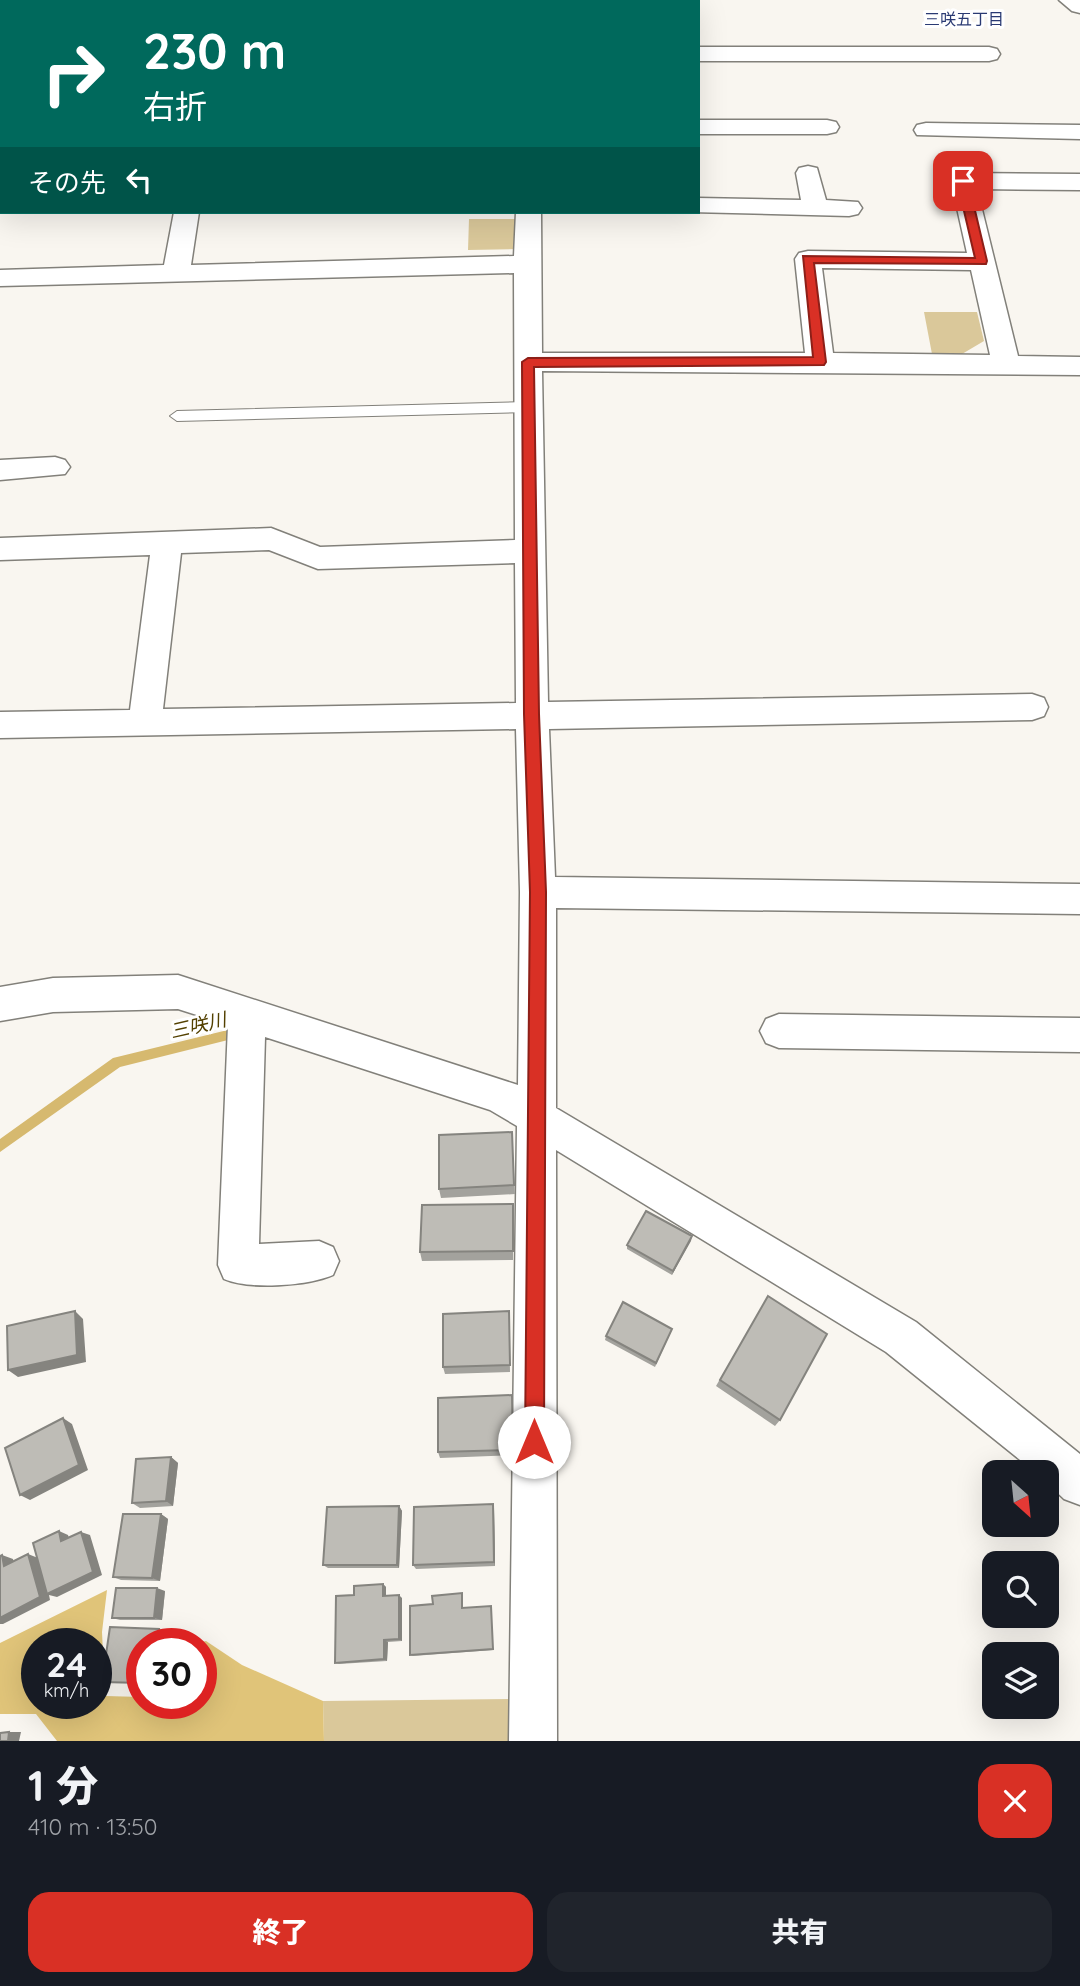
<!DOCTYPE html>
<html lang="ja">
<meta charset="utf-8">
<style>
:root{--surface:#171b24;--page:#20242c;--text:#f1f3f6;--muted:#9ea1a6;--accent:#d93025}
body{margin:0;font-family:Quicksand,"Noto Sans JP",sans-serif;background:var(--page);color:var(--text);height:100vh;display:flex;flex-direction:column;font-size:26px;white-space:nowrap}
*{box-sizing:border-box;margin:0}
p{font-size:23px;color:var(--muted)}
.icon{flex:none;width:38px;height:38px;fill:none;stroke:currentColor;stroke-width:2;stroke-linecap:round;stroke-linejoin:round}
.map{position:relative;height:1741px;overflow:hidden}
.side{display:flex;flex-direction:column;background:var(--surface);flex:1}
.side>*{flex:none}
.banner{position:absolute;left:0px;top:0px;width:700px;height:214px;box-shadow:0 7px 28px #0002;background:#00695c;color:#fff;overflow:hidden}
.needle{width:46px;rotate:153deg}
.fabs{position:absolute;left:982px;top:1460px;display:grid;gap:14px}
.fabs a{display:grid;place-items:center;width:77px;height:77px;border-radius:14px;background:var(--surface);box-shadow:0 7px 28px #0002;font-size:35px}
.speed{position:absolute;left:21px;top:1628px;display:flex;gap:14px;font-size:35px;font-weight:700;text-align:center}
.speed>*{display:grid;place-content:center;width:91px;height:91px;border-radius:50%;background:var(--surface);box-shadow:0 7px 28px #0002;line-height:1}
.speed small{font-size:18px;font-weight:400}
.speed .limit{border:10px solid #d22;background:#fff;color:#111}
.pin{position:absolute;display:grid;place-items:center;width:60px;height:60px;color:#fff;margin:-30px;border-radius:14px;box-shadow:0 4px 10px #0006}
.me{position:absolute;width:77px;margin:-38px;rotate:0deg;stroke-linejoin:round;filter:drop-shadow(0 0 5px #0008)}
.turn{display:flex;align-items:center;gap:24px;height:147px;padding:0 28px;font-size:32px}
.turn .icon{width:91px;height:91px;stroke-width:2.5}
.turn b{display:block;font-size:49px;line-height:60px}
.then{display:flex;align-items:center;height:66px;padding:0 28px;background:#0003;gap:14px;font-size:26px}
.round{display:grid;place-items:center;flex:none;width:74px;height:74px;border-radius:21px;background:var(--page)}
.head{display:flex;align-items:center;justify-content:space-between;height:119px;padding:0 28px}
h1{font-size:42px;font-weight:800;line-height:52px}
.button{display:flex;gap:14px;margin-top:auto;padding:14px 28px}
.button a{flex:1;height:80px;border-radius:21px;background:var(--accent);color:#fff;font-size:28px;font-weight:800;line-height:80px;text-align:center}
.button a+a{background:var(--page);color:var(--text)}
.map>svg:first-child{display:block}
.green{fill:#dac89a}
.forest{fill:#e0c479;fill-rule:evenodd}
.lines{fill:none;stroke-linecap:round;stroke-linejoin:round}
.stream{fill:#d6b96f;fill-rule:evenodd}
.service-casing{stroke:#82807a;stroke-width:2}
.minor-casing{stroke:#82807a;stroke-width:3}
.service{fill:#fff;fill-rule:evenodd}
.minor{fill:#fff;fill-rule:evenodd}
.wall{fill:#a3a29d}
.shaded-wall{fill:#85847f}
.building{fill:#bebcb6;stroke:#85847f;stroke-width:2}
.route{fill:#d93025;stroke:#8d1f18;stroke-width:2}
.labels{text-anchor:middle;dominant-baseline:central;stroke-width:6;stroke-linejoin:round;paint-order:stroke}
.far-neighbourhood-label{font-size:16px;fill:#2a3a73;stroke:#fff}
.water-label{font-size:19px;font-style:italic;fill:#534000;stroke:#fff}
</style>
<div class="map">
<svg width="1080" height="1741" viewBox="0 0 1080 1741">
<rect width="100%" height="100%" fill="#f9f6f0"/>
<path class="green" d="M469 219H519V249L468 250Z
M924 312H977L984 341 962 354H932Z
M515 1699V1741H324L323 1701Z"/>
<path class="forest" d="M107 1590 102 1632 105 1696 142 1697V1703H201V1643H198L206 1641 242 1665 323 1701 324 1741H57L36 1714H0V1643ZM37 1643H96V1703H37Z"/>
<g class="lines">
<path class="stream" d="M240 1027 244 1028 246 1032 244 1036 120 1067 0 1152V1139L113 1058Z"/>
<g class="service-casing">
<path id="service" d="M528 402 535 407 528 412 177 421 170 416 177 411Z"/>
</g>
<g class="minor-casing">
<path id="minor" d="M44 0H66V2H44Z
M187 0H209V2H187Z
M215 0H242L214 2Z
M516 0H538V2H516Z
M1059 0H1080V13L1072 11Z
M698 47H989L997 49 1000 54 997 59 989 61H698Z
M0 106H2V120H0Z
M698 120H827L836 122 839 127 836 132 827 134H698Z
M926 123 1080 125V139L917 135 914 130 917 125Z
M808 166 817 168 826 200 858 202 862 208 858 214 849 216 690 212H698V198L801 200 796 173 799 168Z
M963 173 1080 174V190L977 189 1018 356 1080 357V375L542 371 548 702 1032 694 1044 698 1048 707 1044 716 1032 720 549 729 555 877 1080 884V914L556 908V1108L916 1322 1080 1454V1505L1064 1499 1046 1482V1472H1035L886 1352 556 1150 557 1741H509L517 1126 490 1110 265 1037 259 1244 319 1241 333 1247 339 1261 333 1275C308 1286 249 1290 224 1279L218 1265 228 1025 178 1009 53 1012 0 1021V987L53 978 178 975 518 1085 520 892 516 729 0 738V712L130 710 150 555 0 560V538L271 528 320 547 515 540 514 273 0 286V270L164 265 174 212H199L191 265 514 256 516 212H541L542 353H805L795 259 799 253 808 251 967 253 951 181 954 176ZM822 268 971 270 990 355 833 353ZM269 550 318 569 515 563 516 703 163 709 181 553Z
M2 185V201L0 202V186Z
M55 457 65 460 70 467 65 474 0 480V460Z
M779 1014 1080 1018V1052L779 1048 766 1043 760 1031 766 1019Z"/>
</g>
<use href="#service" class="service"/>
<use href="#minor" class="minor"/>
</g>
<path class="wall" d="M512 1132 515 1194 441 1198 439 1189Z
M513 1204V1260L422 1261 420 1252Z
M692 1236 672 1275 627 1249V1245Z
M768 1296 780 1420 775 1426 716 1386Z
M509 1311 510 1372 445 1374 443 1367Z
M671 1332 655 1367 605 1340 606 1336Z
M512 1395 514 1455 440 1458 438 1452Z
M171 1457 178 1463 173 1506 140 1508 132 1503Z
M399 1506 402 1511 399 1568H328L323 1565Z
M494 1508 495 1566 416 1569 413 1565Z
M161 1514 168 1519 160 1581 121 1580 113 1577Z
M383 1584 386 1587V1596L402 1598V1641L388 1642 387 1661 339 1664 335 1663 354 1595Z
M165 1591 162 1620H120L112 1618Z
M462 1593 463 1596V1608L491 1606 493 1650 413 1656 410 1655Z"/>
<path class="shaded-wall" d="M692 1236 691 1241 672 1275 673 1271Z
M75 1311 83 1319 86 1362 18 1377 8 1370Z
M63 1418 72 1424 88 1470 30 1500 20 1495Z
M171 1457 178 1463 173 1506 166 1501Z
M493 1504 494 1508 495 1566 494 1562Z
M399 1506 402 1511 399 1568 397 1565Z
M161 1514 168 1519 160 1581 152 1578Z
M59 1531 68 1535 71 1544 61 1541Z
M81 1532 90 1535 102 1575 57 1597 49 1595 50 1600 3 1624H0V1618L28 1554 38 1558Z
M2 1555 13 1559 15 1570 4 1566Z
M383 1584 386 1587V1599L383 1596Z
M157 1588 165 1591 162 1620 154 1618Z
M399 1595 402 1598V1641L399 1639Z
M159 1629 167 1631 165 1643H157Z
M384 1640 388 1642 387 1661 384 1659Z
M9 1732H21L19 1741H8Z"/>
<path class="building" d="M512 1132 514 1185 439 1189V1135Z
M513 1204V1251L420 1252 422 1205Z
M646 1211 692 1236 673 1271 627 1245Z
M768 1296 827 1334 780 1420 720 1380Z
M623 1302 672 1329 656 1363 606 1336Z
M75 1311 77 1355 8 1370 7 1326Z
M509 1311 510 1365 443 1367V1314Z
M512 1395 513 1450 438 1452V1398Z
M63 1418 79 1465 20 1495 5 1448Z
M171 1457 166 1501 132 1503 136 1459Z
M493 1504 494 1562 413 1565 414 1507Z
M399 1506 397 1565H323L327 1507Z
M123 1514H161L152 1578 113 1577Z
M59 1531 61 1541 81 1532 93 1572 47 1594 33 1543Z
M28 1554 40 1597 0 1618V1556L2 1555 4 1566Z
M383 1584V1596L399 1595V1639L384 1640V1659L335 1663 336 1596 354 1595V1586Z
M116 1588H157L154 1618H112Z
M462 1593V1608L491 1606 493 1649 410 1655V1606L433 1604 432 1596Z
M110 1627 159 1629 157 1643H142V1683L102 1682Z
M9 1732 8 1741H0V1733Z"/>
<path class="route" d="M963 177 968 181 987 261 986 264 814 263 826 362 824 365 534 367 539 714 546 892 544 1442 541 1449 534 1452 527 1449 525 1442 530 892 524 714 522 362 528 358 813 357 803 256 975 258 957 181Z"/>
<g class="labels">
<g class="far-neighbourhood-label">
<text x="964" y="19">三咲五丁目</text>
</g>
<g class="water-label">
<text transform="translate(198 1025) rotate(-13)">三咲川</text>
</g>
</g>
</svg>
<div class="fabs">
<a><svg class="needle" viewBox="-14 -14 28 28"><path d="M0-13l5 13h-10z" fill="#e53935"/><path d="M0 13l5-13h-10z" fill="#9ea1a6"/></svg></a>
<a><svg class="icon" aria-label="search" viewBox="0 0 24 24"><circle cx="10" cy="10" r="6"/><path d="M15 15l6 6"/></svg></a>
<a><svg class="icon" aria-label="layers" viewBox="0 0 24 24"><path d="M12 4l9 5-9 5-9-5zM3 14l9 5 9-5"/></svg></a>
</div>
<div class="speed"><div>24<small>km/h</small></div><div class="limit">30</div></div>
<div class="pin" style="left:963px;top:181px;background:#d93025"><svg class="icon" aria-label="arrive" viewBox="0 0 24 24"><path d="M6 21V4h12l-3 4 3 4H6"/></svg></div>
<svg class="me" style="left:534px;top:1442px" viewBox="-20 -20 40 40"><circle r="19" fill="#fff"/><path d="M0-13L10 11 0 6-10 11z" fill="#d93025"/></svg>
<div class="banner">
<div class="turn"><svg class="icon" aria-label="right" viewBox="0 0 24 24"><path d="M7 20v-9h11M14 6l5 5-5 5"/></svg><div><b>230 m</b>右折</div></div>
<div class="then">その先<svg class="icon" aria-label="left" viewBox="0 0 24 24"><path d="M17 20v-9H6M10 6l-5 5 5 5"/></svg></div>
</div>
</div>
<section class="side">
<div class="head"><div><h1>1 分</h1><p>410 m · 13:50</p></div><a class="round" style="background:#d93025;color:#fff"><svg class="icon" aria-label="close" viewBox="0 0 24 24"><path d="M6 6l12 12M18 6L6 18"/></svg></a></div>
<div class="button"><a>終了</a><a>共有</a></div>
</section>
